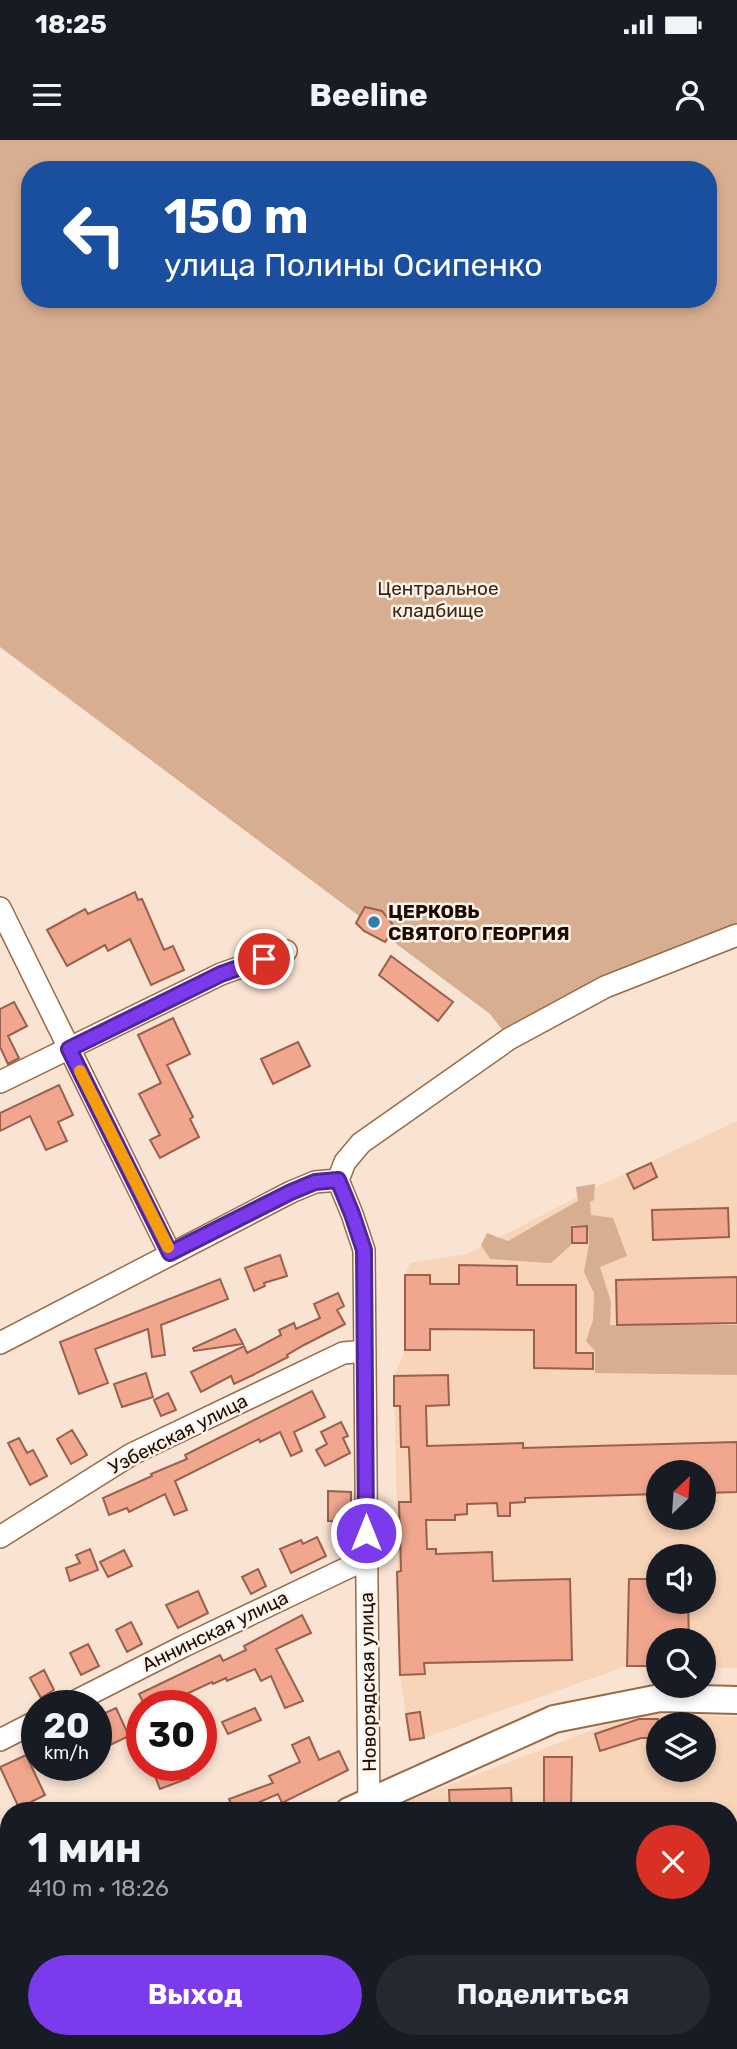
<!DOCTYPE html>
<html lang="ru">
<meta charset="utf-8">
<style>
:root{--surface:#171b24;--page:#242831;--text:#f1f3f6;--muted:#9ea1a6;--accent:#7c3aed}
body{margin:0;font-family:Rubik,sans-serif;background:var(--page);color:var(--text);height:100vh;display:flex;flex-direction:column;font-size:26px;white-space:nowrap}
*{box-sizing:border-box;margin:0}
p{font-size:23px;color:var(--muted)}
.icon{flex:none;width:38px;height:38px;fill:none;stroke:currentColor;stroke-width:2;stroke-linecap:round;stroke-linejoin:round}
.map{position:relative;flex:1;overflow:hidden}
.sheet{position:absolute;left:0px;top:1662px;width:738px;height:247px;display:flex;flex-direction:column;background:var(--surface);border-radius:28px 28px 0 0;box-shadow:0 4px 10px #0003}
.sheet>*{flex:none}
.guide{position:absolute;left:21px;top:21px;width:696px;height:147px;border-radius:28px;box-shadow:0 4px 10px #0003;background:#1a4fa0;color:#fff;overflow:hidden}
.needle{width:46px;rotate:25deg}
.controls{position:absolute;left:646px;top:1320px;display:grid;gap:14px}
.controls a{display:grid;place-items:center;width:70px;height:70px;border-radius:50%;background:var(--surface);box-shadow:0 4px 10px #0003;font-size:35px}
.speed{position:absolute;left:21px;top:1550px;display:flex;gap:14px;font-size:35px;font-weight:700;text-align:center}
.speed>*{display:grid;place-content:center;width:91px;height:91px;border-radius:50%;background:var(--surface);box-shadow:0 4px 10px #0003;line-height:1}
.speed small{font-size:18px;font-weight:400}
.speed .limit{border:10px solid #d22;background:#fff;color:#111}
.pin{position:absolute;display:grid;place-items:center;width:60px;height:60px;color:#fff;margin:-30px;border:4px solid #fff;border-radius:50%;box-shadow:0 2px 7px #0007}
.me{position:absolute;width:77px;margin:-38px;rotate:0deg;stroke-linejoin:round;filter:drop-shadow(0 0 5px #0008)}
.turn{display:flex;align-items:center;gap:24px;height:147px;padding:0 28px;font-size:32px}
.turn .icon{width:91px;height:91px;stroke-width:2.5}
.turn b{display:block;font-size:49px;line-height:60px}
.round{display:grid;place-items:center;flex:none;width:74px;height:74px;border-radius:37px;background:var(--page)}
.overview{display:flex;align-items:center;justify-content:space-between;height:119px;padding:0 28px}
h1{font-size:42px;font-weight:700;line-height:52px}
.primary-button{display:flex;gap:14px;margin-top:auto;padding:14px 28px}
.primary-button a{flex:1;height:80px;border-radius:42px;background:var(--accent);color:#fff;font-size:28px;font-weight:700;line-height:80px;text-align:center}
.primary-button a+a{background:var(--page);color:var(--text)}
.status{display:flex;justify-content:space-between;align-items:center;height:49px;padding:0 35px;background:var(--surface);direction:ltr}
.status svg{height:19px;fill:currentColor}
header{display:flex;justify-content:space-between;align-items:center;height:91px;padding:0 28px;background:var(--surface);font-size:32px;font-weight:700}
.map>svg:first-child{display:block}
.built{fill:#f8d4b9;fill-rule:evenodd}
.green{fill:#d7ae8f;fill-rule:evenodd}
.building{fill:#f1a78e;stroke:#99604d;stroke-width:2}
.lines{fill:none;stroke-linecap:round;stroke-linejoin:round}
.minor-casing{stroke:#996b45;stroke-width:24}
.major-casing{stroke:#996b45;stroke-width:30}
.minor{stroke:#fff;stroke-width:21}
.major{stroke:#fff;stroke-width:26}
.route-casing{stroke:#51269a;stroke-width:18}
.route{stroke:#7c3aed;stroke-width:12}
.slow{stroke:#f59e0b;stroke-width:12}
.poi-dot{fill:#2c7eaf;stroke:#fdf3ea;stroke-width:2.5}
.labels{text-anchor:middle;dominant-baseline:central;stroke-width:5;stroke-linejoin:round;paint-order:stroke}
.park-label{font-size:19px;fill:#3d2510;stroke:#fdf3ea}
.poi-label{font-size:19px;font-weight:bold;fill:#1d0b00;stroke:#fdf3ea;text-anchor:start}
.street-label{font-size:19px;fill:#1d0b00;stroke:#fdf3ea}
</style>
<div class="status"><b>18:25</b><svg viewBox="0 0 49 12"><path d="M0 12V9h3v3zM5 12V6h3v6zM10 12V3h3v9zM15 12V0h3v12zM26 1h20v11H26zM47 4h2v5h-2z"/></svg></div>
<header><svg class="icon" aria-label="menu" viewBox="0 0 24 24"><path d="M4 6h16M4 12h16M4 18h16"/></svg>Beeline<svg class="icon" aria-label="person" viewBox="0 0 24 24"><circle cx="12" cy="8" r="4"/><path d="M4 21q1-7 8-7t8 7"/></svg></header>
<div class="map">
<svg width="737" height="1909" viewBox="0 0 737 1909">
<rect width="100%" height="100%" fill="#f9e3d3"/>
<path class="built" d="M737 981V1528L704 1527V1500H658V1526H627L424 1598 410 1600 400 1535 394 1236 405 1210V1135L410 1123 467 1114 601 1045ZM658 1332H704V1377H658ZM658 1416H704V1461H658Z
M636 1573 737 1577V1909H398L393 1901 730 1900V1671H382ZM658 1584H704V1629H658Z"/>
<path class="green" d="M0 0H737V805L620 851 516 907 490 874 0 507ZM30 30H709V159H30Z
M595 1044 594 1060 590 1062 591 1075 613 1078 627 1116 600 1127 611 1162 610 1185H737V1235L595 1233V1211L586 1201 593 1180 594 1153 584 1132 589 1104 588 1085H571V1105L551 1123 490 1119 481 1105 487 1093 508 1101 578 1061 576 1047Z"/>
<path class="building" d="M135 752 138 760 142 759 164 810 173 806 184 830 151 845 130 799 108 811 105 805 67 826 47 790 85 769 88 774Z
M365 767 382 771 393 785 394 790 385 802 364 791 356 783Z
M391 816 453 862 438 881 379 835Z
M14 862 27 886 8 896 19 918 8 924 0 907V869Z
M173 878 190 914 167 925 193 977 190 979 199 997 160 1018 150 1000 160 995 139 954 161 943 138 895Z
M298 902 310 926 273 944 261 919Z
M59 945 73 975 58 982 67 1001 46 1010 30 976 0 991V973Z
M651 1023 657 1037 634 1049 627 1034Z
M728 1068 729 1097 653 1100 652 1070Z
M587 1086V1103H572V1087Z
M280 1115 287 1136 264 1143 265 1146 254 1151 245 1128Z
M459 1125 517 1126V1145H576V1213H593V1229L534 1228V1190L430 1189V1210H405V1135H430V1144H459Z
M737 1137V1183L617 1185 616 1140Z
M220 1139 228 1159 161 1185 165 1215 152 1217 148 1189 95 1209 108 1243 79 1254 60 1202Z
M338 1153 344 1166 337 1170 345 1184 304 1205 287 1215 288 1217 253 1235 234 1244 231 1236 201 1252 191 1232 244 1206 247 1213 281 1195 279 1190 294 1183 296 1189 320 1178 314 1164Z
M235 1189 243 1204 194 1211 193 1208Z
M146 1233 153 1257 122 1267 114 1244Z
M448 1235 449 1265 426 1266 427 1306 523 1303V1308L737 1302V1352L704 1353V1332H658V1354L525 1358V1362L510 1363V1376H498L497 1363 467 1364V1374L455 1375V1380H426L427 1409H436V1414L492 1412 493 1441 570 1439 572 1520 424 1523 425 1534 400 1535 397 1432 401 1431 399 1362H411L409 1307H401L400 1266H394V1236Z
M312 1251 325 1277 294 1292 302 1311 291 1316 280 1292 260 1302 259 1299 175 1341 187 1370 174 1375 165 1354 129 1372 127 1368 109 1375 103 1358 152 1336 151 1334 187 1319 185 1315Z
M168 1253 176 1270 161 1276 154 1260Z
M341 1282 348 1296 343 1298 350 1313 325 1326 316 1310 327 1304 321 1292Z
M72 1290 87 1315 71 1324 57 1299Z
M19 1298 27 1313 33 1310 47 1336 30 1345 8 1303Z
M328 1351 351 1352V1382L328 1381Z
M317 1397 326 1416 291 1433 280 1409 301 1400 303 1404Z
M90 1409 98 1430 70 1441 66 1428 80 1423 76 1415Z
M124 1410 132 1426 108 1437 100 1422Z
M258 1429 266 1446 251 1454 242 1437Z
M629 1439H658V1461H688L689 1500H658V1526H627Z
M198 1451 208 1473 178 1488 166 1465Z
M302 1475 311 1493 276 1509 303 1561 285 1568 271 1536 261 1541 255 1529 227 1541 226 1538 213 1544 212 1542 182 1556 185 1561 175 1566H145L139 1554 220 1515 223 1521 246 1510 244 1506Z
M131 1482 142 1504 127 1512 116 1490Z
M88 1504 99 1526 81 1535 70 1513Z
M44 1530 54 1550 41 1558 30 1538Z
M116 1568 129 1596 108 1606 96 1577Z
M255 1568 261 1580 228 1594 222 1582Z
M420 1572 424 1598 410 1600 406 1574Z
M639 1579H658V1598H641L600 1611 595 1594Z
M309 1597 319 1620 339 1611 348 1630 282 1663 278 1654 255 1664 258 1671H234L229 1659 273 1643 269 1636 300 1622 292 1605Z
M26 1615 45 1655 19 1668 0 1627Z
M544 1617H572L571 1671H544Z
M151 1626H185L189 1638 160 1649Z
M511 1648 512 1671H450L449 1650Z"/>
<g class="lines">
<g class="minor-casing">
<path id="minor" d="M0 768 170 1113
M0 942 221 834 286 811
M338 1040 352 1074 364 1110 369 1671
M338 1040 345 1022 361 1003 509 899 605 847 737 795
M0 1203 291 1052 315 1042 338 1040
M0 1397 132 1314 343 1213 365 1211
M66 1566 184 1506 366 1419
M0 1600 37 1581
M381 1900 384 1909
M292 1909 310 1900"/>
</g>
<g class="major-casing">
<path id="major" d="M349 1671 554 1579 660 1558 737 1560
M0 1828 9 1824"/>
</g>
<use href="#minor" class="minor"/>
<use href="#major" class="major"/>
</g>
<g class="lines">
<g class="route-casing">
<path id="route" d="M264 819 221 834 69 909 170 1113 291 1052 315 1042 338 1040 352 1074 364 1110 366 1393"/>
</g>
<use href="#route" class="route"/>
<path class="slow" d="M80 931 168 1107"/>
</g>
<circle class="poi-dot" cx="374" cy="782" r="7"/>
<g class="labels">
<g class="park-label">
<text x="438" y="448">Центральное<tspan x="438" dy="22">кладбище</tspan></text>
</g>
<g class="poi-label">
<text x="388" y="771">ЦЕРКОВЬ<tspan x="388" dy="22">СВЯТОГО ГЕОРГИЯ</tspan></text>
</g>
<g class="street-label">
<text transform="translate(178 1294) rotate(-27)">Узбекская улица</text>
<text transform="translate(215 1491) rotate(-26)">Аннинская улица</text>
<text transform="translate(368 1542) rotate(-91)">Новорядская улица</text>
</g>
</g>
</svg>
<div class="controls">
<a><svg class="needle" viewBox="-14 -14 28 28"><path d="M0-13l5 13h-10z" fill="#e53935"/><path d="M0 13l5-13h-10z" fill="#9ea1a6"/></svg></a>
<a><svg class="icon" aria-label="sound" viewBox="0 0 24 24"><path d="M4 9h4l5-4v14l-5-4H4zM17 9q2 3 0 6"/></svg></a>
<a><svg class="icon" aria-label="search" viewBox="0 0 24 24"><circle cx="10" cy="10" r="6"/><path d="M15 15l6 6"/></svg></a>
<a><svg class="icon" aria-label="layers" viewBox="0 0 24 24"><path d="M12 4l9 5-9 5-9-5zM3 14l9 5 9-5"/></svg></a>
</div>
<div class="speed"><div>20<small>km/h</small></div><div class="limit">30</div></div>
<div class="pin" style="left:264px;top:819px;background:#d93025"><svg class="icon" aria-label="arrive" viewBox="0 0 24 24"><path d="M6 21V4h12l-3 4 3 4H6"/></svg></div>
<svg class="me" style="left:366px;top:1393px" viewBox="-20 -20 40 40"><circle r="17" fill="#7c3aed" stroke="#fff" stroke-width="3"/><path d="M0-11L8 9 0 5-8 9z" fill="#fff"/></svg>
<div class="guide">
<div class="turn"><svg class="icon" aria-label="left" viewBox="0 0 24 24"><path d="M17 20v-9H6M10 6l-5 5 5 5"/></svg><div><b>150 m</b>улица Полины Осипенко</div></div>
</div>
<section class="sheet">
<div class="overview"><div><h1>1 мин</h1><p>410 m · 18:26</p></div><a class="round" style="background:#d93025;color:#fff"><svg class="icon" aria-label="close" viewBox="0 0 24 24"><path d="M6 6l12 12M18 6L6 18"/></svg></a></div>
<div class="primary-button"><a>Выход</a><a>Поделиться</a></div>
</section>
</div>
